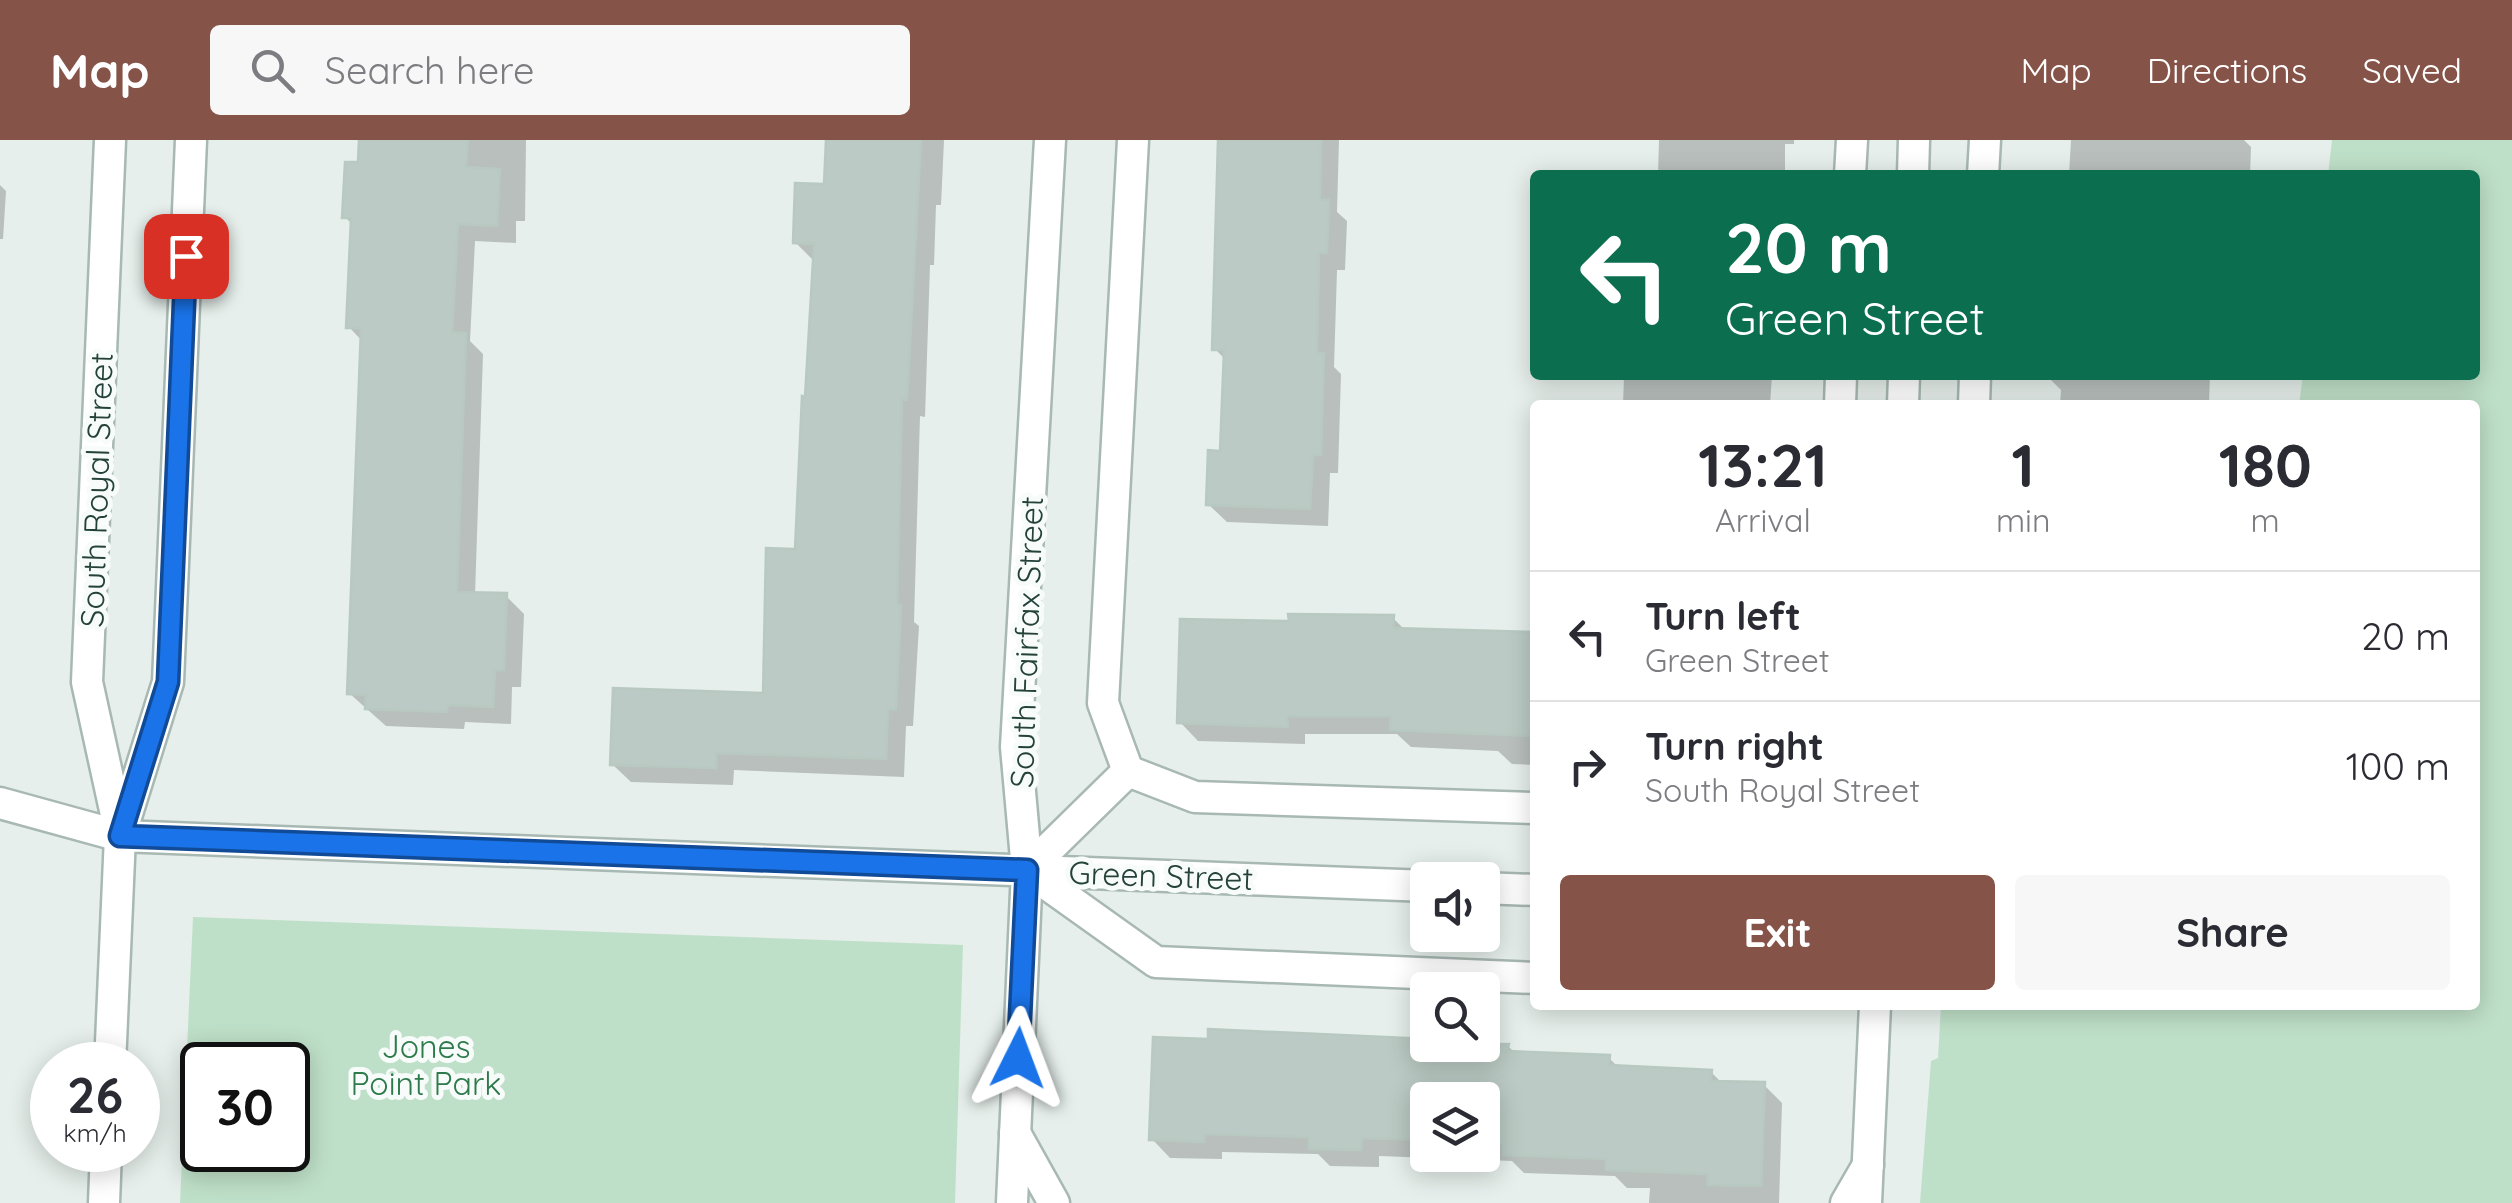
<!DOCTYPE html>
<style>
:root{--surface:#fff;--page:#f7f7f7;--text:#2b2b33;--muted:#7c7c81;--line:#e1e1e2;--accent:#855347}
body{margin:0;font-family:Quicksand,sans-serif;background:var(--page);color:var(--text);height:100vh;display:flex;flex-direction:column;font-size:38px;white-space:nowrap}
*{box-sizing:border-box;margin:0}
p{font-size:32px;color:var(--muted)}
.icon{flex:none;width:55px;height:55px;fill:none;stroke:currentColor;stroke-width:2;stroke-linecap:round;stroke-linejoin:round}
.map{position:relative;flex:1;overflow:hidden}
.drawer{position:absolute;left:1530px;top:260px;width:950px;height:610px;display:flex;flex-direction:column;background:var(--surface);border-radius:10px;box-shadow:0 5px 25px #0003}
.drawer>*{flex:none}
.top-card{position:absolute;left:1530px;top:30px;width:950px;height:210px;border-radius:10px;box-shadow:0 5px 25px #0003;background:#0b6e4f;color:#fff;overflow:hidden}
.tools{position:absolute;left:1410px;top:722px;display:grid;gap:20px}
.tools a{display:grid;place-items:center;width:90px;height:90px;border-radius:10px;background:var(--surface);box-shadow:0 5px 25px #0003;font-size:50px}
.speed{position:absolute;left:30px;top:902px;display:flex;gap:20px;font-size:50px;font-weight:700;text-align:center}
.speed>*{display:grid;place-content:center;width:130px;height:130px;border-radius:50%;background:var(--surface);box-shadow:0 5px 25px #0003;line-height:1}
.speed small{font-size:25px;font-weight:400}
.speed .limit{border:5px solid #111;border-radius:15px;background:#fff;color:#111}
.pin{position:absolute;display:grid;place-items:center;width:85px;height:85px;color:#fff;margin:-42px;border-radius:20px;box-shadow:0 5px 15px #0006}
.me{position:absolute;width:110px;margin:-55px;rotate:3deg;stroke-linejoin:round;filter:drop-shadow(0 0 8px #0008)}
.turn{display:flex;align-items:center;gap:35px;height:210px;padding:0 30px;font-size:45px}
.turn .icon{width:130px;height:130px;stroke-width:2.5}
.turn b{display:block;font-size:70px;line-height:85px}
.eta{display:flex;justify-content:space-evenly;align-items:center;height:170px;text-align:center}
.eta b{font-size:60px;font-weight:700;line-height:70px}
.primary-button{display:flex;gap:20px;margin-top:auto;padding:20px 30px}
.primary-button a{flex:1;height:115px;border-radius:10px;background:var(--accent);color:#fff;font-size:40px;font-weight:700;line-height:115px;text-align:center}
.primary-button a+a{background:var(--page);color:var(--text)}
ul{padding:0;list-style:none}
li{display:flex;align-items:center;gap:30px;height:130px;padding:0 30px;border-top:2px solid var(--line)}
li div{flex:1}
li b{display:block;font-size:38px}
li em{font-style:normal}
header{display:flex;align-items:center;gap:60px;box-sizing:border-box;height:140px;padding:0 50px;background:var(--accent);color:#fff}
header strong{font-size:48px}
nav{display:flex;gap:55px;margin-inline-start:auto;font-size:35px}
.search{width:700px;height:90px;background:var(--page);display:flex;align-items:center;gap:25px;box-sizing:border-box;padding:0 35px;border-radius:10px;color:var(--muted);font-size:38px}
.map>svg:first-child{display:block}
.green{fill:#bfe0c8;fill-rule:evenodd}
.shadow{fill:#0003;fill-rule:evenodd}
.building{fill:#bbcac4;stroke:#b8c9c2;stroke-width:2.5}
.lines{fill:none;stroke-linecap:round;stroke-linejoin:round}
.service-casing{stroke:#a8b8b2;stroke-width:35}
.minor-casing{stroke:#a8b8b2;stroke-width:35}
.tertiary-casing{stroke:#a8b8b2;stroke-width:35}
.service{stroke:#fff;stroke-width:30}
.minor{stroke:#fff;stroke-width:30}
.tertiary{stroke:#fff;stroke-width:30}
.route-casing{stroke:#114b97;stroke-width:25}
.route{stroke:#1a73e8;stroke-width:18}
.labels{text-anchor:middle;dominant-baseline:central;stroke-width:10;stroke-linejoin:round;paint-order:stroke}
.street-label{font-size:32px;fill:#24423a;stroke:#f7fbf9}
.park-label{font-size:32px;fill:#2d7a4b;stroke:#f7fbf9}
</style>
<header>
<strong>Map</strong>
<div class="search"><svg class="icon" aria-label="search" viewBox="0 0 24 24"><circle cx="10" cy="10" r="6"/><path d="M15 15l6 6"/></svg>Search here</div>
<nav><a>Map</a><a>Directions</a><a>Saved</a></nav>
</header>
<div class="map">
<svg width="2512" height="1063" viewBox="0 0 2512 1063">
<rect width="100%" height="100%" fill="#e6efeb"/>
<path class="green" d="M2332 0H2512V1063H1920L1931 921 1938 918 1941 865H2475V265H2299L2303 235H2475V35H2328Z
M193 777 963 805 955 1063H180ZM202 925H288V1010H202Z"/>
<path class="shadow" d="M361 0H526L525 81H516V103L475 101 470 201 483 214 475 455 506 456 524 474 521 547H512L511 584 465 582 464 589 386 586 349 553 363 202 349 187 353 85 345 77 361 25Z
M828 0H944L941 65H936L934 125H930L925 277 920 276 914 482 919 486 913 586H906L904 637 734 630 733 645 631 642 612 624 766 556 797 412 807 259 814 121 795 102 826 46Z
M1220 0H1339L1337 72 1347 81 1345 130H1337L1334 227 1341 234 1338 333H1330L1328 386 1227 382 1208 364 1223 313 1226 220 1215 209Z
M1659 0H1794V4H1785V35H1658Z
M2071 0H2244L2251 7 2250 35H2069Z
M0 45 6 51 3 99H0Z
M1653 235H1772L1770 265H1623L1624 237Z
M2052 235H2210L2209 263 2060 265 2061 250 2051 240Z
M1393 478 1406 491 1535 495V625L1512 624 1498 611 1411 607 1397 594H1305V604L1198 601 1180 582 1292 483Z
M1428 905 1508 906 1515 913 1609 918 1619 928 1711 932 1723 944 1764 945 1782 963 1779 1063H1649L1650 1048H1627L1615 1036 1524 1033 1512 1021 1379 1016V1027L1330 1026 1318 1014 1222 1012V1019L1170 1018 1152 999ZM1428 960H1482V1015H1428Z"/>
<path class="building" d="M359 0H468L466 27 500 29 497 86 458 84 452 192 466 193 457 452 507 453 504 530H495L493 567 447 565V572L365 569 366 555 347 554 361 188H346L351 78H342L345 22H358Z
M826 0H921L907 260 902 259 897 464 901 465 896 569H888L886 619 716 613V628L610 625 613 548 763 553 766 408 795 409 802 256 805 257 814 104 793 103 795 43 824 44Z
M1218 0H1321L1320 60H1329L1327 113H1319L1317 213H1324L1321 315H1313L1310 369 1206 365 1208 310 1220 311 1222 260 1224 210H1212Z
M1288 474 1394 475 1393 488 1535 492V596L1390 590 1391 576H1287L1288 587 1177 583 1180 479 1289 481Z
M1208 889 1428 899V905L1509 904 1507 911 1610 915 1609 925 1712 930 1711 941 1765 942 1761 1046 1708 1045V1034L1606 1030V1019L1503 1015V1004L1482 1003V960H1428V1000L1362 998 1361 1010 1309 1009V997L1205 994 1204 1002 1149 1000 1153 897 1208 899Z"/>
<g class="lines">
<g class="service-casing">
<path id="service" d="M1133 0 1103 563 1128 631 1195 657 1535 668
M1850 35 1852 0
M1983 35 1985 0
M1840 265 1841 235
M1974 265 1975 235
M1128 631 1027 730 1156 822 1535 838
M1015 993 1054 1063
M1846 1063 1868 1025"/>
</g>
<g class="minor-casing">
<path id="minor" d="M1913 35 1914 0
M1903 265 1904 235
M1482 748 1535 750
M110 925 120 696 1428 746
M104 1063 106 1010
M1012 1063 1027 730 1016 607 1050 0
M1866 1063 1875 865"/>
</g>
<g class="tertiary-casing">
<path id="tertiary" d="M110 0 87 542 120 693
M0 663 120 696
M120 696 168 542 191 0"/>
</g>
<use href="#service" class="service"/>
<use href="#minor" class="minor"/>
<use href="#tertiary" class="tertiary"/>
</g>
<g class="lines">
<g class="route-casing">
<path id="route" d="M186 116 168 542 120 696 1027 730 1018 918"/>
</g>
<use href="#route" class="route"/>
</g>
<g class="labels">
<g class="street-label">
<text transform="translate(96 350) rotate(-88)">South Royal Street</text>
<text transform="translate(1026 502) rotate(-88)">South Fairfax Street</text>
<text transform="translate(1161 735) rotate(2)">Green Street</text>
</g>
<g class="park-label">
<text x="426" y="906">Jones<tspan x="426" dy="37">Point Park</tspan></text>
</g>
</g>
</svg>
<div class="tools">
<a><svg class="icon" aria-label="sound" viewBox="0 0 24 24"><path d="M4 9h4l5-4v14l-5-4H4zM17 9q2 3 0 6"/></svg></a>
<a><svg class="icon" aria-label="search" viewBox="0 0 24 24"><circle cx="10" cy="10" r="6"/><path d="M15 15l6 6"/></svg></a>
<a><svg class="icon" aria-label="layers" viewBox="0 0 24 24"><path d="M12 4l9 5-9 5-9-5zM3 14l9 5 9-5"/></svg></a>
</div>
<div class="speed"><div>26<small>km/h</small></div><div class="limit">30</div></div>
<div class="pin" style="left:186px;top:116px;background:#d93025"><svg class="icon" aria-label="arrive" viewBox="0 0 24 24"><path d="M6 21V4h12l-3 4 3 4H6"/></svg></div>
<svg class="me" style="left:1018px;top:918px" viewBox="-20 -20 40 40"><path d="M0-17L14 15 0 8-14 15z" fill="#1a73e8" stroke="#fff" stroke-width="4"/></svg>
<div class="top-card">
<div class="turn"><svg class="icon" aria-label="left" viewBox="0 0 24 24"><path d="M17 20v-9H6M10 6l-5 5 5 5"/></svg><div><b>20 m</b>Green Street</div></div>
</div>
<section class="drawer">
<div class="eta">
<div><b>13:21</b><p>Arrival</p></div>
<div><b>1</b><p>min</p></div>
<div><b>180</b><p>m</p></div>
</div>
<ul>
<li><svg class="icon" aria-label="left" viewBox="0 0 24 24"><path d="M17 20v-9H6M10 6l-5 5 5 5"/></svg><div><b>Turn left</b><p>Green Street</p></div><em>20 m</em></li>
<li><svg class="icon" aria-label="right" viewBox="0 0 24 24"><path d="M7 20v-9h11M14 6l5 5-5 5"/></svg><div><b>Turn right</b><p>South Royal Street</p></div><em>100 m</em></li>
</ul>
<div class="primary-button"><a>Exit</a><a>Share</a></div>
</section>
</div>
